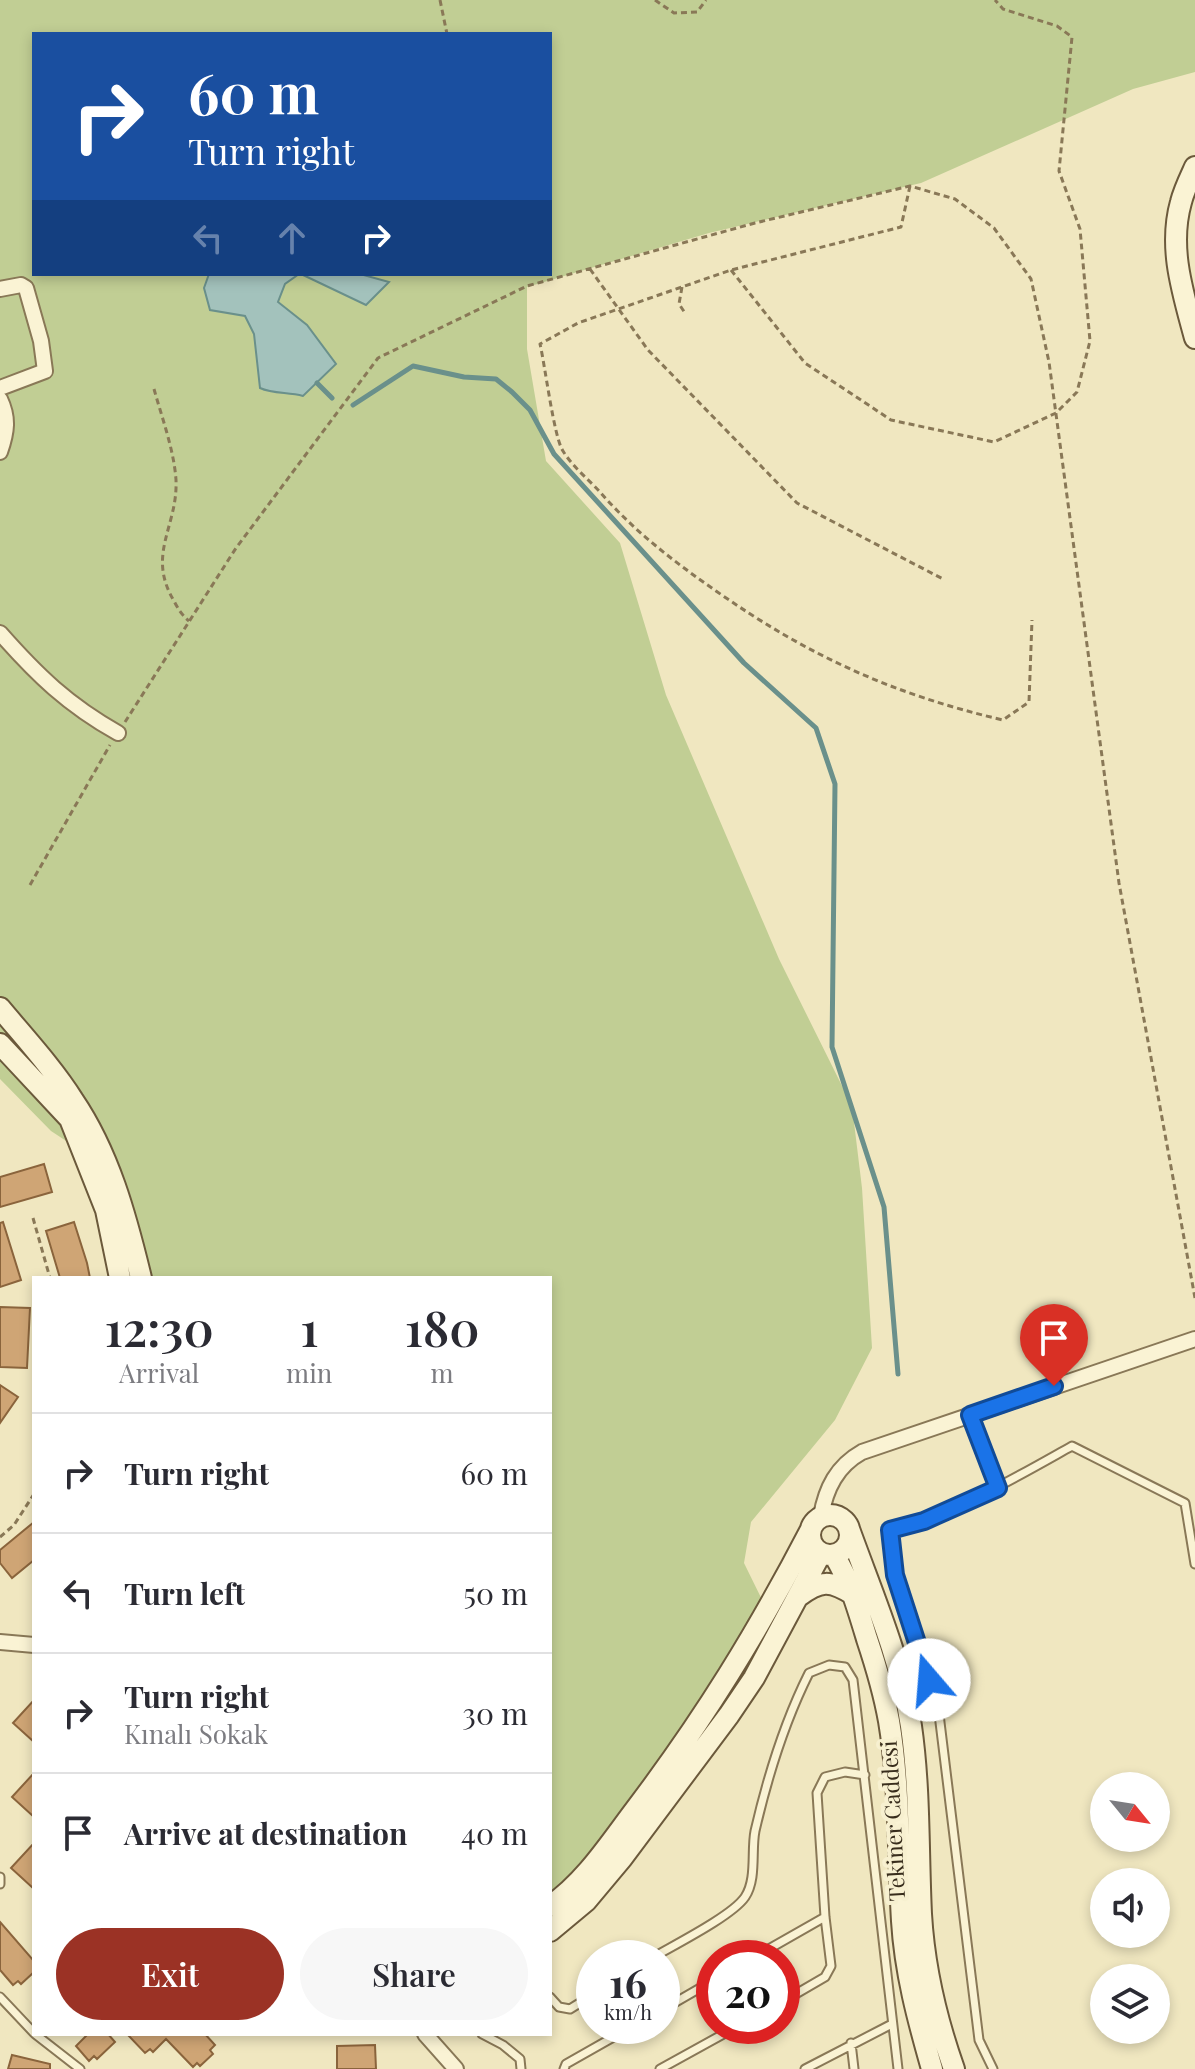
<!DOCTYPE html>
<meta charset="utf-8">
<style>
:root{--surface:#fff;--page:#f7f7f7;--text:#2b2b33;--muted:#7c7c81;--line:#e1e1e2;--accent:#9b3225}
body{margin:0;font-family:"Playfair Display",serif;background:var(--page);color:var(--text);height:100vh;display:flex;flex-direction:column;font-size:30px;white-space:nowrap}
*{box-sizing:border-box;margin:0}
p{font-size:26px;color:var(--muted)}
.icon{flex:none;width:44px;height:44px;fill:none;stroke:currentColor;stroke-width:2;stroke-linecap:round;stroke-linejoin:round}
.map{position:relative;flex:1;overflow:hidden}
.sheet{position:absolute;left:32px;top:1276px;width:520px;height:760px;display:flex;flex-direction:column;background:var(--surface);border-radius:0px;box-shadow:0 4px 12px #0003}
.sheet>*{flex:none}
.banner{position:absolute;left:32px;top:32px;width:520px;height:244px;border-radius:0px;box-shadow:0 4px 12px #0003;background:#1a4fa0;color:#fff;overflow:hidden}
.needle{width:52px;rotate:120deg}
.tools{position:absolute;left:1090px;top:1772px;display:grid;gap:16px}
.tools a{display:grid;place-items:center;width:80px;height:80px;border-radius:50%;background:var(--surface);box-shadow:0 4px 12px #0003;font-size:40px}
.speed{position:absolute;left:576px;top:1940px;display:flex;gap:16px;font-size:40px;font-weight:700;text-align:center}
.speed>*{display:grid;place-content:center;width:104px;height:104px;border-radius:50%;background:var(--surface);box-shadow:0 4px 12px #0003;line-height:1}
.speed small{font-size:20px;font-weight:400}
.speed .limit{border:12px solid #d22;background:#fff;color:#111}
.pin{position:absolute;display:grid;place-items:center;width:68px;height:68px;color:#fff;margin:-82px -34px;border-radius:50% 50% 50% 0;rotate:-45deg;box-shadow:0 0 8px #0007}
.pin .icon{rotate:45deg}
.me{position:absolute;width:88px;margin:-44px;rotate:342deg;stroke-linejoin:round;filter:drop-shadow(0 0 6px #0008)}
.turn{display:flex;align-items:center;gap:28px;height:168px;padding:0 24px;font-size:36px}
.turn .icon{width:104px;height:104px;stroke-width:2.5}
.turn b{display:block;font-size:56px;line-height:68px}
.lanes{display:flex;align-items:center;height:76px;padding:0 24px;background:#0003;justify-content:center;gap:40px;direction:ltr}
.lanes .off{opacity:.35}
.eta{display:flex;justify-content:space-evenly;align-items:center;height:136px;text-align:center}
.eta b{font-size:48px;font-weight:600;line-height:56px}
.action{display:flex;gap:16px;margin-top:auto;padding:16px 24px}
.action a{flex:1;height:92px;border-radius:48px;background:var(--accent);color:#fff;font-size:32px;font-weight:600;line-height:92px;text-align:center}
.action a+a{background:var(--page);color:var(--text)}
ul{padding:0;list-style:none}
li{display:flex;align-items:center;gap:24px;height:120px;padding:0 24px;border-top:2px solid var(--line)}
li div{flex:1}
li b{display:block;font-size:30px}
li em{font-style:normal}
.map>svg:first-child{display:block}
.green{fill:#c1ce94;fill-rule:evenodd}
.water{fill:#a3c2bc;stroke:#6a908b;stroke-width:2}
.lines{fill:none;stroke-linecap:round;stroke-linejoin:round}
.stream{stroke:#6a908b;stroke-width:5}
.building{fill:#cfa575;stroke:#8a643c;stroke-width:2}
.lane-casing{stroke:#897857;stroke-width:11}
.street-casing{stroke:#897857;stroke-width:18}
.secondary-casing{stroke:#6b593b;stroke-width:24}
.path{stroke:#897857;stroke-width:3;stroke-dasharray:6 4;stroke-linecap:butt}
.lane{stroke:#faf3d4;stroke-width:7}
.street{stroke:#faf3d4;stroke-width:14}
.secondary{stroke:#faf3d4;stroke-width:20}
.route-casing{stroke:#114b97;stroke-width:20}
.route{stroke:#1a73e8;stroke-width:14}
.labels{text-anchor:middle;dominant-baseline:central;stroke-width:8;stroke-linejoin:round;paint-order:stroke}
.street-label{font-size:22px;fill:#382d1c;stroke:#f7f0d0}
</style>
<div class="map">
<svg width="1195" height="2069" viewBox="0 0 1195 2069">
<rect width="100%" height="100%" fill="#f0e7c0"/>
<path class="green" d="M0 0H1195V72L1133 89 921 183 709 233 527 287V349L546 461 620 543 666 695 779 959 852 1106 862 1188 872 1348 835 1420 751 1522 744 1563 773 1622 660 1793 550 1913V1278H131L86 1154 51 1131 0 1079ZM34 34H550V274H34Z"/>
<path class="water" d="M209 274H299L285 284 278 302 307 325 336 364 303 396C288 392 273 394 260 388L254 334 245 316 210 310 204 288Z
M301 274H360L389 282 366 305Z"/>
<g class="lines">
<path class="stream" d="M317 383 332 398
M353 405 413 366 464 377 496 379 512 392 530 410 554 454 744 663 816 728 835 784 832 1047 884 1207 898 1374"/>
</g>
<path class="building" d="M44 1164 52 1192 0 1207V1177Z
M3 1222 21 1280 0 1287V1223Z
M74 1222 87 1263 90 1278H60L46 1231Z
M0 1307 30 1308 27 1368 0 1367Z
M0 1385 18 1397 0 1423Z
M34 1522V1560L12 1578 0 1563V1550Z
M34 1700V1742L13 1723Z
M34 1773V1817L12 1797Z
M34 1843V1889L11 1868Z
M0 1922 34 1961V1972L21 1984 18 1981 13 1985 0 1970Z
M88 2034H108L115 2042 97 2059 94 2056 89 2061 76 2046Z
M127 2034H205L215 2045 210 2050 213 2054 200 2066 197 2063 193 2067 166 2039 153 2052 150 2049 145 2053Z
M375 2045 376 2069H337V2046Z
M12 2055 50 2064V2069H8Z"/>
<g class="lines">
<g class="lane-casing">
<path id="lane" d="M970 1415 998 1488
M0 1877V1884
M652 1958C674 1945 732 1916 745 1897 757 1879 751 1851 755 1831 767 1779 785 1721 809 1673L829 1665 845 1667 853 1680 898 2069
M753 1958 825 1917
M0 1997 34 2033
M550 1997 559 2007 570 2009 594 1994
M782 2002 825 1977 831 1966 825 1917 817 1793 825 1777 845 1772 865 1775
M662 2010 714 1980
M35 2034 80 2069
M482 2034 503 2045 520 2059 521 2069
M851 2043 854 2069
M564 2069 566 2064 633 2026
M660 2069 738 2026
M805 2069 892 2024
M993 2069 979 2040 938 1706 895 1575 890 1530C956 1513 1013 1479 1072 1446L1185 1503 1195 1564"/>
</g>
<g class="street-casing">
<path id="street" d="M0 289 21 285 26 288 41 341 45 371 0 388
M0 399C9 418 7 432 0 452
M0 633C37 675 68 705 118 733
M821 1516C826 1488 837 1466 862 1452L1195 1339
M0 1642 34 1645
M425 2034 456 2069"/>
</g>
<g class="secondary-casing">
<path id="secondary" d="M1195 167C1190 178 1184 190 1181 202 1168 248 1183 293 1195 338
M0 1008C25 1038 52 1067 73 1100 109 1153 126 1216 141 1278
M0 1044 70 1119 106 1210 120 1278
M810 1535a20 20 0 1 1 40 0a20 20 0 1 1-40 0Z
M849 1529C872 1593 901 1659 911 1726 920 1789 918 1851 921 1914 924 1965 937 2021 954 2069
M834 1555C850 1581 858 1609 867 1639 876 1666 884 1693 889 1721 900 1787 898 1854 902 1921 905 1972 918 2020 932 2069
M799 1596C821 1580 830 1580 854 1595
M550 1906C585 1882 610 1843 635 1810 704 1719 757 1633 810 1531
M550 1931 586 1901 622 1858 729 1715 754 1678 821 1553"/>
</g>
<path class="path" d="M440 0 447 34
M655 0 674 13 697 12 706 0
M910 186 901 227 731 270 578 323 540 344C545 365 554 438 563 451 572 466 588 479 600 492 634 531 673 561 716 591 809 656 892 694 1003 720L1029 702 1032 620
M590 269 648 350 797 503 943 579
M731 270 805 363 891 420 994 442 1056 413 1077 392 1090 341 1080 229 1059 171 1072 37 1057 26 1003 9 995 0
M682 287 679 304 685 313
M154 389C162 418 174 450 176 480 178 527 146 554 174 601 178 609 182 615 189 621
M125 722 236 548 378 358 527 286 755 223 910 186 955 199 994 228 1031 279 1049 362 1119 883 1195 1298
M30 885 110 745
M33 1218 50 1278
M0 1537 14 1525 34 1494"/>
<use href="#lane" class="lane"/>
<use href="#street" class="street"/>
<use href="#secondary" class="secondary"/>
</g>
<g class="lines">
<g class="route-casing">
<path id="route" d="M929 1680 895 1575 890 1530 924 1521 998 1488 970 1415 1054 1386"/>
</g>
<use href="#route" class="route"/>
</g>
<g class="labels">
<g class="street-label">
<text transform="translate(892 1821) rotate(-93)">Tekiner Caddesi</text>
</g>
</g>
</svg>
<div class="tools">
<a><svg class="needle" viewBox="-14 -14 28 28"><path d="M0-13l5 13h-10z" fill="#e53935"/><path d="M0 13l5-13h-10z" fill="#7c7c81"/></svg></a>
<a><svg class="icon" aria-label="sound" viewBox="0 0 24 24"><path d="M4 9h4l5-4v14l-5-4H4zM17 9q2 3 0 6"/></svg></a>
<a><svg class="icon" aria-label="layers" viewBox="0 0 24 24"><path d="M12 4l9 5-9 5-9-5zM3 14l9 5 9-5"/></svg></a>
</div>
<div class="speed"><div>16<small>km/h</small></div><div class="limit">20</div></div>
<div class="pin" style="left:1054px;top:1386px;background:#d93025"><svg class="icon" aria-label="arrive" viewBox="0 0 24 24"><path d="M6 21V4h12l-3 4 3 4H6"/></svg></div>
<svg class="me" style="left:929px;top:1680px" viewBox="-20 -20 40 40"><circle r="19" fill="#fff"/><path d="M0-13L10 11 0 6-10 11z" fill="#1a73e8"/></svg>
<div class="banner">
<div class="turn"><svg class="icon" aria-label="right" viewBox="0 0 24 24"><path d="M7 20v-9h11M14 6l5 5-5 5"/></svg><div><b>60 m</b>Turn right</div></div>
<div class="lanes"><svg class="icon off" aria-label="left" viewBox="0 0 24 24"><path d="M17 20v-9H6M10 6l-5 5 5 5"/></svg><svg class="icon off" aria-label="ahead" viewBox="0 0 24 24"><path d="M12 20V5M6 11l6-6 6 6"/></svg><svg class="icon" aria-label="right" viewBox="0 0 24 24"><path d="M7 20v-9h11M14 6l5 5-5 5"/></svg></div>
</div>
<section class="sheet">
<div class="eta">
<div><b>12:30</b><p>Arrival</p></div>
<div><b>1</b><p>min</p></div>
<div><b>180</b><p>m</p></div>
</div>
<ul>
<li><svg class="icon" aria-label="right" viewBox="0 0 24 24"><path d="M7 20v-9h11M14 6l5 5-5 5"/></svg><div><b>Turn right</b></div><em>60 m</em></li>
<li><svg class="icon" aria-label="left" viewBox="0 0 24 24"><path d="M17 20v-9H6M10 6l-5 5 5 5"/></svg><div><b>Turn left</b></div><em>50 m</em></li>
<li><svg class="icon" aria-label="right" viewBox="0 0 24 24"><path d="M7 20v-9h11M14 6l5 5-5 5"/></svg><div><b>Turn right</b><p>Kınalı Sokak</p></div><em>30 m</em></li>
<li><svg class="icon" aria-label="arrive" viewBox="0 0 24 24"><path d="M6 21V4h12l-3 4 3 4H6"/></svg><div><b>Arrive at destination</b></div><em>40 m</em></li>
</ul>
<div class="action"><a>Exit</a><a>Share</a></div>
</section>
</div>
